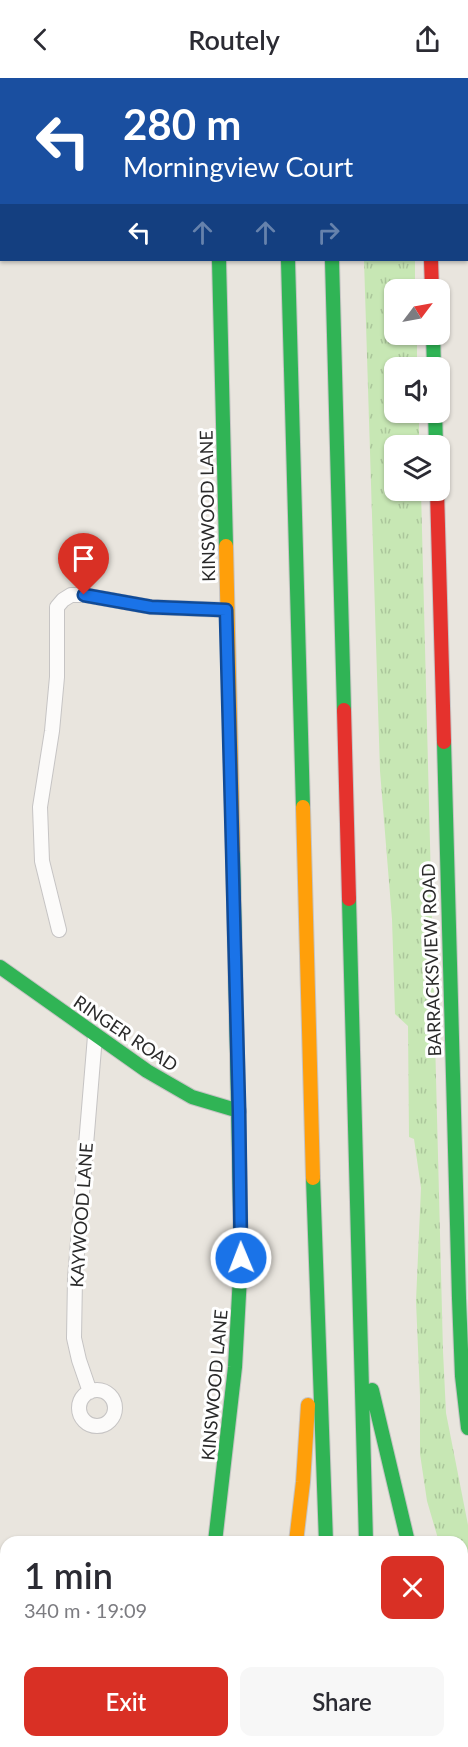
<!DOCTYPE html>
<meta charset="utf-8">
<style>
:root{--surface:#fff;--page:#f7f7f7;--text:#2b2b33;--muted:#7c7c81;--accent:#d93025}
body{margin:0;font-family:Lato,sans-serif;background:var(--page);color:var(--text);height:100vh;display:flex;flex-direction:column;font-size:22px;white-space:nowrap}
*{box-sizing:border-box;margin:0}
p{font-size:20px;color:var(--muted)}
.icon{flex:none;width:33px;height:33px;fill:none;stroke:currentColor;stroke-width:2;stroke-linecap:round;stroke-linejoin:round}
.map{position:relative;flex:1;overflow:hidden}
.panel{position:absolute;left:0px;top:1458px;width:468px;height:212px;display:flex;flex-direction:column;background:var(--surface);border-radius:18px 18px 0 0;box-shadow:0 2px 4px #0004}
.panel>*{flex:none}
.guide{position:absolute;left:0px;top:0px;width:468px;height:183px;box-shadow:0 2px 4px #0004;background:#1a4fa0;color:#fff;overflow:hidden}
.needle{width:39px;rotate:58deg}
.fabs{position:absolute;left:384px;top:201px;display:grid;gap:12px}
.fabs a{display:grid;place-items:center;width:66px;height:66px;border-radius:12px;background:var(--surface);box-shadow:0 2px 4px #0004;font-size:30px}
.pin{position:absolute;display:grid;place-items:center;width:51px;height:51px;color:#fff;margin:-62px -26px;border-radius:50% 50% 50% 0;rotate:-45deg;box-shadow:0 0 6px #0007}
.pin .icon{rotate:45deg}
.me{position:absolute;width:66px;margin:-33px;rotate:359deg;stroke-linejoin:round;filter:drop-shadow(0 0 4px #0008)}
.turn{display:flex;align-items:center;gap:21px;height:126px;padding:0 24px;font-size:27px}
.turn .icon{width:78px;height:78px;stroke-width:2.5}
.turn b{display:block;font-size:42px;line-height:51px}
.lanes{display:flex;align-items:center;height:57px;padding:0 24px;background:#0003;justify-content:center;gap:30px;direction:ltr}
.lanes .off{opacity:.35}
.round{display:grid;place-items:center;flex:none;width:63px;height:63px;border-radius:12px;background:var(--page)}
.summary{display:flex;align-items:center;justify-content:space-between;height:102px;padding:0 24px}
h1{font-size:36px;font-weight:600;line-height:45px}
.action{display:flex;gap:12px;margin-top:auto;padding:12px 24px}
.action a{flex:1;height:69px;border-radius:12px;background:var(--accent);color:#fff;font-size:24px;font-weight:600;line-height:69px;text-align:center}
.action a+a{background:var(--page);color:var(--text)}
header{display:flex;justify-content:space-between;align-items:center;height:78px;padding:0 24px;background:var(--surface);font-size:27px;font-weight:600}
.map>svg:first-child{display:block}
.grass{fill:url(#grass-tufts)}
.forest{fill:url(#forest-firs)}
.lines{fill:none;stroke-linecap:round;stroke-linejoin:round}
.stream{stroke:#8bd4f1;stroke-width:4.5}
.street-casing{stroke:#c6c4c4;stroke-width:16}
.fast-casing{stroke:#c6c4c4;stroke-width:16}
.slow-casing{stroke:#c6c4c4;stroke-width:16}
.jam-casing{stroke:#c6c4c4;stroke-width:16}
.street{stroke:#fcfbfa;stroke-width:14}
.fast{stroke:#30b455;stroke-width:14}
.slow{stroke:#ff9f0a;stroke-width:14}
.jam{stroke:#e5322d;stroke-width:14}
.route-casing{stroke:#114b97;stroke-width:15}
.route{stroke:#1a73e8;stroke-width:10}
.labels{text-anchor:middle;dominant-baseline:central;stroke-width:6;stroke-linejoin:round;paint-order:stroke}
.street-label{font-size:18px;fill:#2a2a2a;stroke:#fff}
</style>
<header><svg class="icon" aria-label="back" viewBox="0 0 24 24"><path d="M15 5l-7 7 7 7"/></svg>Routely<svg class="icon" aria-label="share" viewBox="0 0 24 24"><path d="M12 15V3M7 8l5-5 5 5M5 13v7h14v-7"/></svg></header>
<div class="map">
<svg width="468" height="1669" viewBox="0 0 468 1669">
<defs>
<pattern id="grass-tufts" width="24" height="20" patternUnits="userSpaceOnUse" patternTransform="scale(1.5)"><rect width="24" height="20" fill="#c7e7b4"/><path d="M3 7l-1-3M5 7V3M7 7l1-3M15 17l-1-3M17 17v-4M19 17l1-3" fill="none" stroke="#abc69b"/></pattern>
<pattern id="forest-firs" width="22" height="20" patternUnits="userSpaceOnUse" patternTransform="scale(1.5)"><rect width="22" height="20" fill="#c7e7b4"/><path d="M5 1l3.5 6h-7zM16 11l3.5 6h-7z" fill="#abc69b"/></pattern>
</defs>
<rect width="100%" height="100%" fill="#e9e5de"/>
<path class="grass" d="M364 182H415V211L394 212V256L417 257V289L394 290V334L419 335V367L394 368V412L421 413 443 1273 446 1335 468 1447V1536L462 1524V1464H439L427 1423 420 1376V1318L416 1223 421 1110 414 1061 409 1059 408 948 395 936 392 841 380 693Z"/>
<path class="forest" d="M0 1567 6 1568V1664H77L73 1669H0Z"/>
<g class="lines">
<path class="stream" d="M437 1669 440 1664"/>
<g class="street-casing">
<path id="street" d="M59 852 42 783 40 729 52 653 57 599V529L63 522 71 517H84L151 529 226 532
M79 1330a18 18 0 1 1 36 0a18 18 0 1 1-36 0Z
M90 1314 79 1282 74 1260 75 1200 95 958"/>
</g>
<g class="fast-casing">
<path id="fast" d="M282 0V2
M327 0V2
M426 0V2
M219 182 226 468
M288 182 303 729
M332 182 344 632
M433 256 434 290
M435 334 436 368
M444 664 459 1220 462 1298 468 1350
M349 821 366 1464
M0 889 147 993 192 1019 239 1033
M313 1100 326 1464
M372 1312 408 1464
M215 1464 235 1289 241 1180 233 772
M462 1608 468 1620
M332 1664V1669
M124 1669 128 1664
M233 1669 235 1664"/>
</g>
<g class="slow-casing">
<path id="slow" d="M213 0V2
M226 468 233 772
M303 729 313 1100
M296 1464 303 1404 308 1327
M371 1664V1669"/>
</g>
<g class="jam-casing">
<path id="jam" d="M431 182 432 212
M437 412 444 664
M344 632 349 821"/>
</g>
<use href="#street" class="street"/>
<use href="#fast" class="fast"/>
<use href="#slow" class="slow"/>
<use href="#jam" class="jam"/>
</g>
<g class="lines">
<g class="route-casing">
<path id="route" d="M84 517 151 529 226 532 239 1033 241 1180"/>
</g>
<use href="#route" class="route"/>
</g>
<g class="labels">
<g class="street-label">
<text transform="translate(207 428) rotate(-91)">KINSWOOD LANE</text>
<text transform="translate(431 882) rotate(-92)">BARRACKSVIEW ROAD</text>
<text transform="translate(126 955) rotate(34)">RINGER ROAD</text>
<text transform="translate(81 1137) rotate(-86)">KAYWOOD LANE</text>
<text transform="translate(214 1307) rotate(-85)">KINSWOOD LANE</text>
</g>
</g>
</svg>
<div class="fabs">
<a><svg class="needle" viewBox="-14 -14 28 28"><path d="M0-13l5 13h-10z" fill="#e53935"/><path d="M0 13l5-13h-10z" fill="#7c7c81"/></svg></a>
<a><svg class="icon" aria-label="sound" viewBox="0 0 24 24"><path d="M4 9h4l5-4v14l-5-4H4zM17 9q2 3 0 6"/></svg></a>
<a><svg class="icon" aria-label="layers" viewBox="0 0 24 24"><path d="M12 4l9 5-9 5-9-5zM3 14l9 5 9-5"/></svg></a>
</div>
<div class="pin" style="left:84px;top:517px;background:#d93025"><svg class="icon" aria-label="arrive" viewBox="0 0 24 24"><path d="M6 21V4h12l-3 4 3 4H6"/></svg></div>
<svg class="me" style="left:241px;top:1180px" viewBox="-20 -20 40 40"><circle r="17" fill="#1a73e8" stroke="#fff" stroke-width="3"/><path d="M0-11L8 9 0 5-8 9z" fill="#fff"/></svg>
<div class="guide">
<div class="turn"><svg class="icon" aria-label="left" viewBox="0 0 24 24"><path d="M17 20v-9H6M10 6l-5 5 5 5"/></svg><div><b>280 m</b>Morningview Court</div></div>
<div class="lanes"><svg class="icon" aria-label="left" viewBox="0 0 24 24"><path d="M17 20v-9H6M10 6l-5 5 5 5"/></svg><svg class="icon off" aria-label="ahead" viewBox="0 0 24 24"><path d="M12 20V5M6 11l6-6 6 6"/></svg><svg class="icon off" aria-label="ahead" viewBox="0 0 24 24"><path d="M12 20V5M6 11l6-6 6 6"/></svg><svg class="icon off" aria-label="right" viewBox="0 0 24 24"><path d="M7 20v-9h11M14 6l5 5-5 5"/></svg></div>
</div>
<section class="panel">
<div class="summary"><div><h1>1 min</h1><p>340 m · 19:09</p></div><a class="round" style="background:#d93025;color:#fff"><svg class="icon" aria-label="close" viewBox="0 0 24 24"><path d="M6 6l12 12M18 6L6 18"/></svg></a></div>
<div class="action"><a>Exit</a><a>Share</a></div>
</section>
</div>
